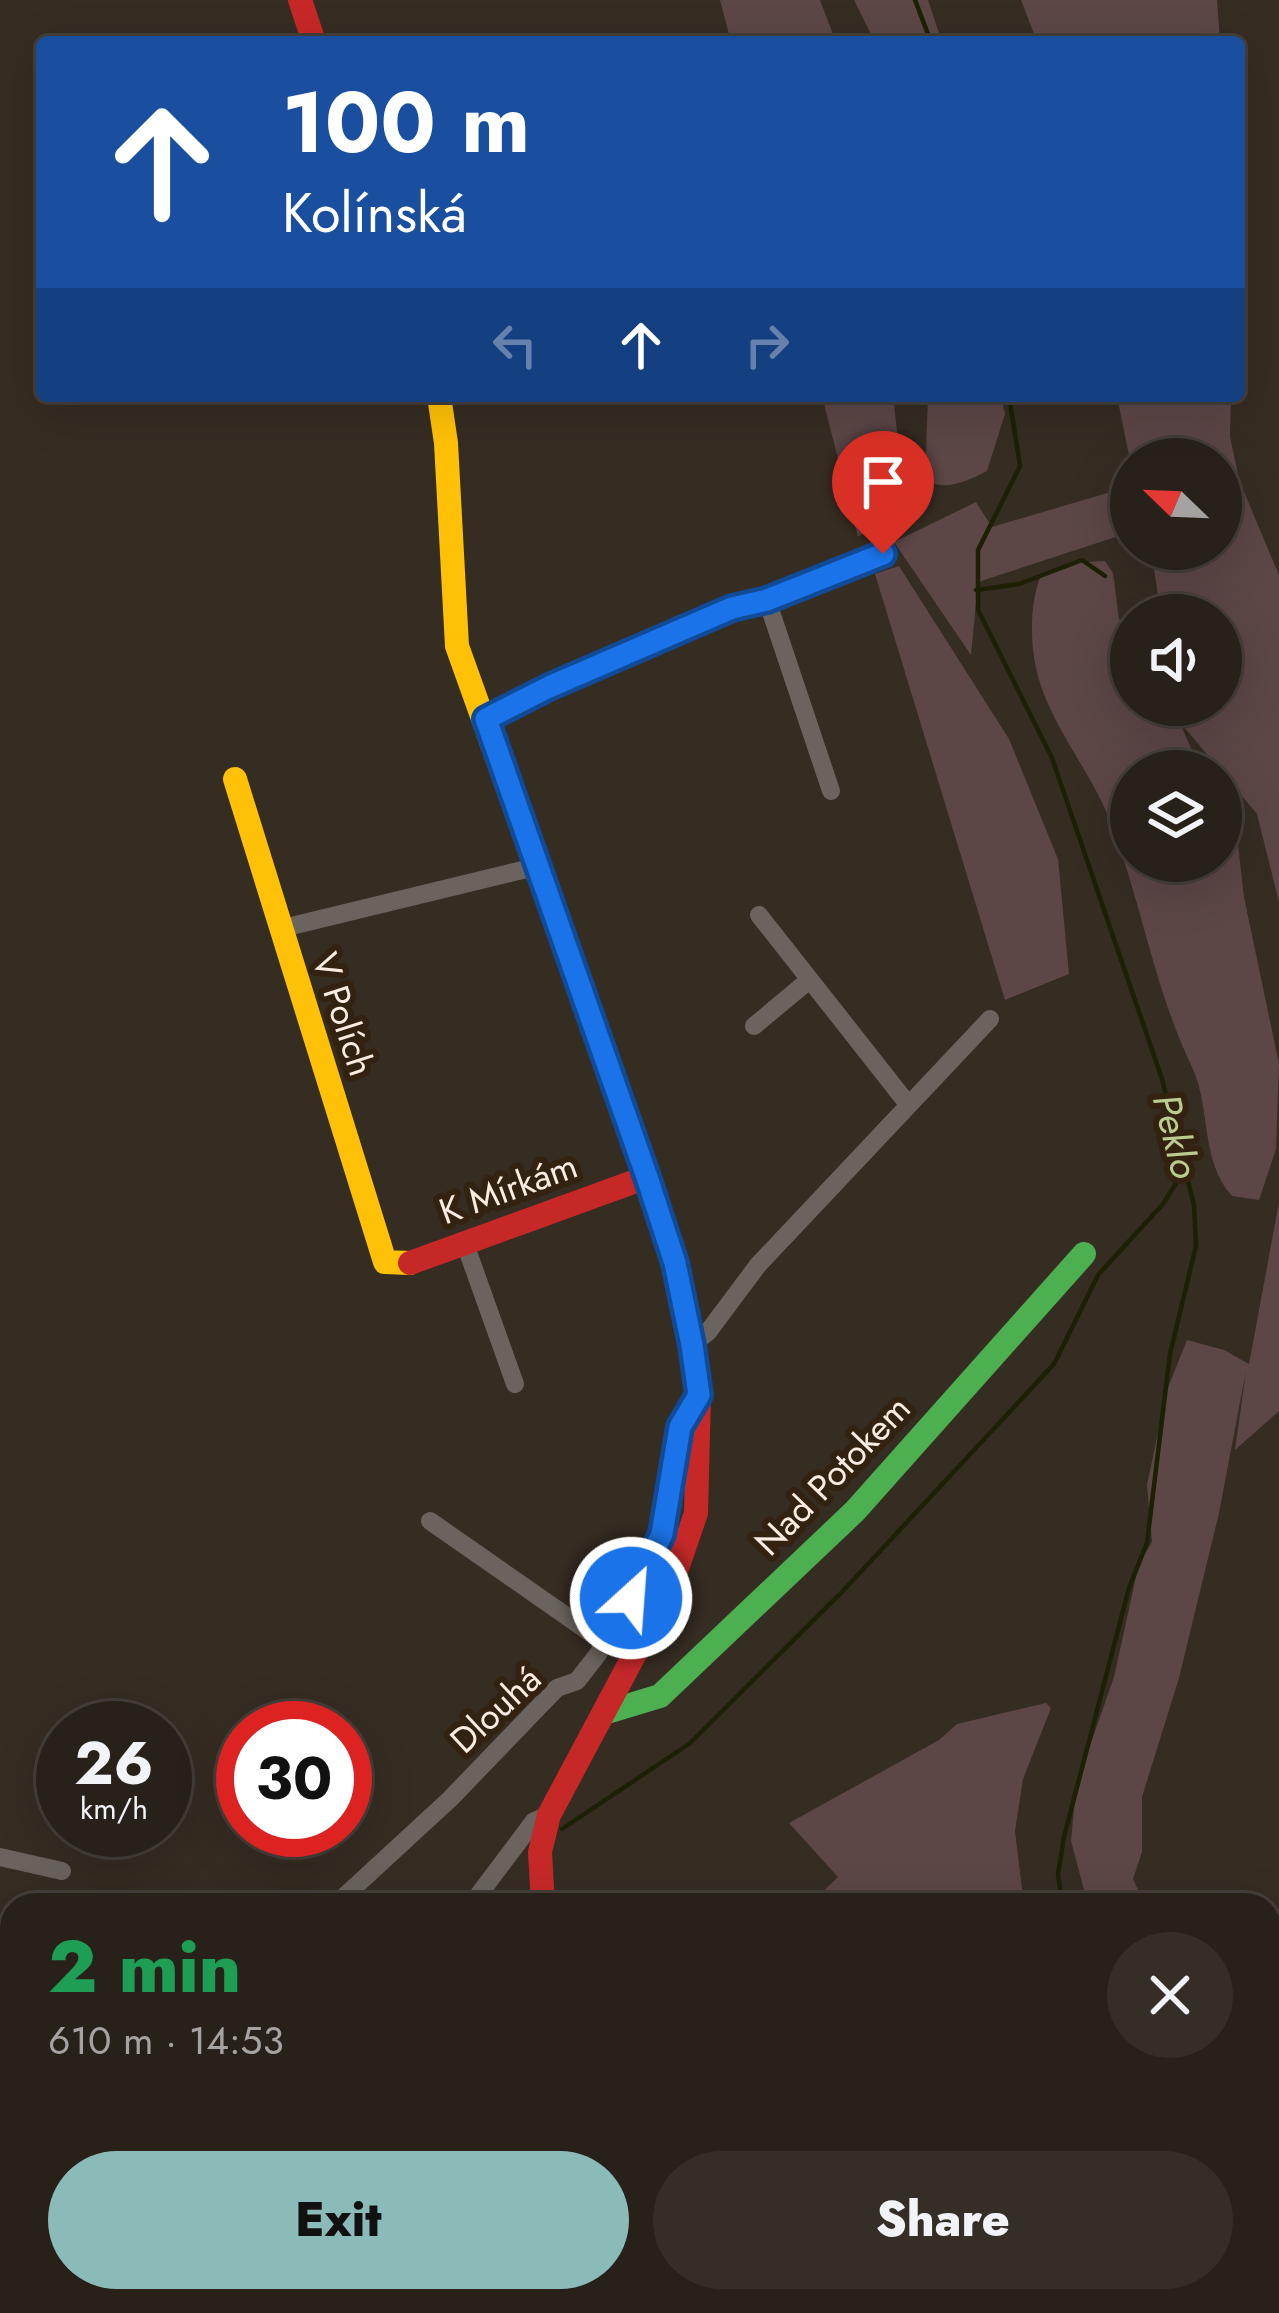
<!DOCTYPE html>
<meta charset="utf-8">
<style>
:root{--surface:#28211a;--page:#342e27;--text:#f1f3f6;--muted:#a5a3a2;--line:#443e39;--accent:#8bbbb9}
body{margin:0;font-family:Jost,sans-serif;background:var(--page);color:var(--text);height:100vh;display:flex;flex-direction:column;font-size:45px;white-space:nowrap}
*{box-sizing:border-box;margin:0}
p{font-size:39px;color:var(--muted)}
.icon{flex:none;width:66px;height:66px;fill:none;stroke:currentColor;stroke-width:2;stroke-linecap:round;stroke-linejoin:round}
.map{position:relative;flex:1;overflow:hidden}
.panel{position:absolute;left:0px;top:1893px;width:1281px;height:420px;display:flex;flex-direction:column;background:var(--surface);border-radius:36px 36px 0 0;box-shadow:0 12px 48px #0002,0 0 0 3px var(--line)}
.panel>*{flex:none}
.hud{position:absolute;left:36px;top:36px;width:1209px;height:366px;border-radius:12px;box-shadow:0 12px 48px #0002,0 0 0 3px var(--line);background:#1a4fa0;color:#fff;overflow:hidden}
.needle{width:78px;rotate:293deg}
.tools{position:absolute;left:1110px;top:438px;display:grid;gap:24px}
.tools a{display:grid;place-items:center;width:132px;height:132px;border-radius:50%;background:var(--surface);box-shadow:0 12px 48px #0002,0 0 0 3px var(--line);font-size:60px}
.speed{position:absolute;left:36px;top:1701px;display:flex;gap:24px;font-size:60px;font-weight:700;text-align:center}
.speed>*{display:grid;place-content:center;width:156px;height:156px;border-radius:50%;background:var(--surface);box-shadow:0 12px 48px #0002,0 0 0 3px var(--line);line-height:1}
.speed small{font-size:30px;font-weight:400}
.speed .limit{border:18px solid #d22;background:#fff;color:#111}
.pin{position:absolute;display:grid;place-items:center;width:102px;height:102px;color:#fff;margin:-123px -51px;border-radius:50% 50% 50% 0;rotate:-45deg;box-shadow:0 0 12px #0007}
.pin .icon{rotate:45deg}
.me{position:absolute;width:132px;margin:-66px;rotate:26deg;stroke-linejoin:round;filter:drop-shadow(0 0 9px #0008)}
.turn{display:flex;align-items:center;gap:42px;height:252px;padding:0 48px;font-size:54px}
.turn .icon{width:156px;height:156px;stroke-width:2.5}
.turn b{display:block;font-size:84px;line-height:102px}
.lanes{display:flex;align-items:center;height:114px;padding:0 48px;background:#0003;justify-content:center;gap:60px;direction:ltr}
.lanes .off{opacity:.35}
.round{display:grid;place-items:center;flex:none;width:126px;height:126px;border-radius:63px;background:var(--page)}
.headline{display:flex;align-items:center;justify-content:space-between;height:204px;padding:0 48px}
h1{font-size:72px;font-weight:800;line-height:90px;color:#1e9e55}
.primary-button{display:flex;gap:24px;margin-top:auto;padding:24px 48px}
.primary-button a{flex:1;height:138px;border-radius:72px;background:var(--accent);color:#111;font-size:48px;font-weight:800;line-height:138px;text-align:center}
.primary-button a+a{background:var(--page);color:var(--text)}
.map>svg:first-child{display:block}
.green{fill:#5c4646}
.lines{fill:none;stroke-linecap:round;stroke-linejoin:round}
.stream{stroke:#1c2005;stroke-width:4.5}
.street{stroke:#6a635e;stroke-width:18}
.fast{stroke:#4caf50;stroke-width:24}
.slow{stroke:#ffc107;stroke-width:24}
.jam{stroke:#c62828;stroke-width:24}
.route-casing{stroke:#114b97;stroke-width:30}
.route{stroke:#1a73e8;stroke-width:21}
.labels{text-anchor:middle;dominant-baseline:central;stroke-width:12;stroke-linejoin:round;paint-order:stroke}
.street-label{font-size:36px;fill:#f9ede2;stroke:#332210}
.water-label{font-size:39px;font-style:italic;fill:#bccb90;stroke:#332210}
</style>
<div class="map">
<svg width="1279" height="2313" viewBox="0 0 1279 2313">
<rect width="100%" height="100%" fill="#352c22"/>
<path class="green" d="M720 0H820L836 42H731Z
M854 0H928L942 42H875Z
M1021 0H1217L1220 42H1037Z
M822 396H893L905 501 858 537Z
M928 396H1001L1005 414 987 471C967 481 946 492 925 480Z
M1117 396H1231L1230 436 1239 480 1279 575V902L1257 814 1179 721 1201 771H1131V861H1221V802L1237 836 1244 897 1279 1064 1276 1149 1259 1200 1232 1196C1200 1161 1211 1107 1192 1067 1153 986 1141 898 1108 816 1087 765 1048 722 1036 668 1030 641 1030 603 1040 578L1068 563 1105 561 1113 573 1119 619 1131 633V705H1170L1175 714 1174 705H1221V615H1161L1151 549H1221V459H1131V465Z
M1131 486V532L978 582 971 655 894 542 976 502 992 527Z
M899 566 1009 739 1058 859 1069 974 1005 1000 875 574Z
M1279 1202V1411L1235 1450 1246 1371 1219 1513 1179 1678 1142 1797V1852L1133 1879 1145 1905H1088L1071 1841 1076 1786 1114 1677 1139 1563 1152 1542 1147 1485 1167 1390 1187 1340 1224 1350 1249 1364Z
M1046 1703 1051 1708 1023 1779 1015 1831 1024 1905H809L838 1877 789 1823 939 1740 957 1724Z
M1269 2132 1279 2149V2312L1258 2301H1269Z"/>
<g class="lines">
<path class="stream" d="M915 0 931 42
M1009 396 1020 466 978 550V610L1052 758 1162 1079 1194 1205 1196 1246 1170 1354 1147 1543 1129 1588 1064 1837 1058 1874 1062 1905
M976 590 1019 584 1082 560 1105 576
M562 1829 689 1744 842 1592 1054 1364 1098 1275 1163 1204 1183 1172
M1269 2024 1279 2031
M0 2128 12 2127
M232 2313 240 2301"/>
<path class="street" d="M767 600 831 791
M486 719 549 687 732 608 767 600 883 554
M759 915 907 1103
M279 929 535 867
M754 1026 808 981
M464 1241 515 1384
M692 1345 708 1332 758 1265 990 1019
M430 1521 605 1643
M0 1857 62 1871
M335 1905 450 1799 557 1688 577 1681 598 1654 662 1535 680 1427 699 1395
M471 1905 534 1821 549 1815
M0 2026 12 2025
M839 2301 860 2313
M276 2304 300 2301"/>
<path class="fast" d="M541 881 675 1263 694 1360
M607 1712 660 1696 855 1511 1084 1254"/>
<path class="slow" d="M439 396 446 443 457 646 541 881
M235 779 385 1262 410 1263
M666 2313 668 2301"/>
<path class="jam" d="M300 0 314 42
M410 1263 647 1177
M543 1905 540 1852 549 1815 671 1586 696 1513 699 1395 694 1360"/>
</g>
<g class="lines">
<g class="route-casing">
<path id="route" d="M631 1598 662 1534 680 1427 699 1395 692 1345 675 1263 647 1177 486 719 549 687 732 608 767 600 883 554"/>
</g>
<use href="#route" class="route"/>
</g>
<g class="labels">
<g class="street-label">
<text transform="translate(344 1014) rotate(72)">V Polích</text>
<text transform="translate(508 1188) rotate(-20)">K Mírkám</text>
<text transform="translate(832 1475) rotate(-46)">Nad Potokem</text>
<text transform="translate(495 1709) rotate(-43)">Dlouhá</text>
</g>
<g class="water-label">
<text transform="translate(1176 1136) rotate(76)">Peklo</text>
</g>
</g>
</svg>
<div class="tools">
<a><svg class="needle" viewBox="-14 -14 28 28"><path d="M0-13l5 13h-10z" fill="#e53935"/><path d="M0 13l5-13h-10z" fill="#a5a3a2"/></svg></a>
<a><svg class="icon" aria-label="sound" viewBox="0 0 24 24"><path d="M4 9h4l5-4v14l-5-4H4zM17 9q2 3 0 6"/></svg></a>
<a><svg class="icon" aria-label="layers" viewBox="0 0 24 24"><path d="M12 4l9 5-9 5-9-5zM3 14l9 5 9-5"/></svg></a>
</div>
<div class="speed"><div>26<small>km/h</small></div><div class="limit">30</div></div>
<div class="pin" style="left:883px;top:554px;background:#d93025"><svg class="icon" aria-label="arrive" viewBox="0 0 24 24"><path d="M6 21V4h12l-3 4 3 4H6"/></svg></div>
<svg class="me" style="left:631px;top:1598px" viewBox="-20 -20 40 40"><circle r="17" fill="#1a73e8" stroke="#fff" stroke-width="3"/><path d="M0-11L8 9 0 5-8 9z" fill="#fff"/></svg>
<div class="hud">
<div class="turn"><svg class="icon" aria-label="ahead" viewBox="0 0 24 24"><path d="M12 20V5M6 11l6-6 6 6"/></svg><div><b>100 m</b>Kolínská</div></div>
<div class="lanes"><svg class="icon off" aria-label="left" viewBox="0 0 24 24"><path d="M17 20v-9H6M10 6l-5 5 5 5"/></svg><svg class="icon" aria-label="ahead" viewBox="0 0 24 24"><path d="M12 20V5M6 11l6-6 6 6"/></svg><svg class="icon off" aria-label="right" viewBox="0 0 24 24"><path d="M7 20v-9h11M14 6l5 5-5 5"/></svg></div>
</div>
<section class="panel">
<div class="headline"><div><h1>2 min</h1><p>610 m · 14:53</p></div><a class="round"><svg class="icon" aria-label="close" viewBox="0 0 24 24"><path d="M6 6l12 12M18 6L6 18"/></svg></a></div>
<div class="primary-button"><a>Exit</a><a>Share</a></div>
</section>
</div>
